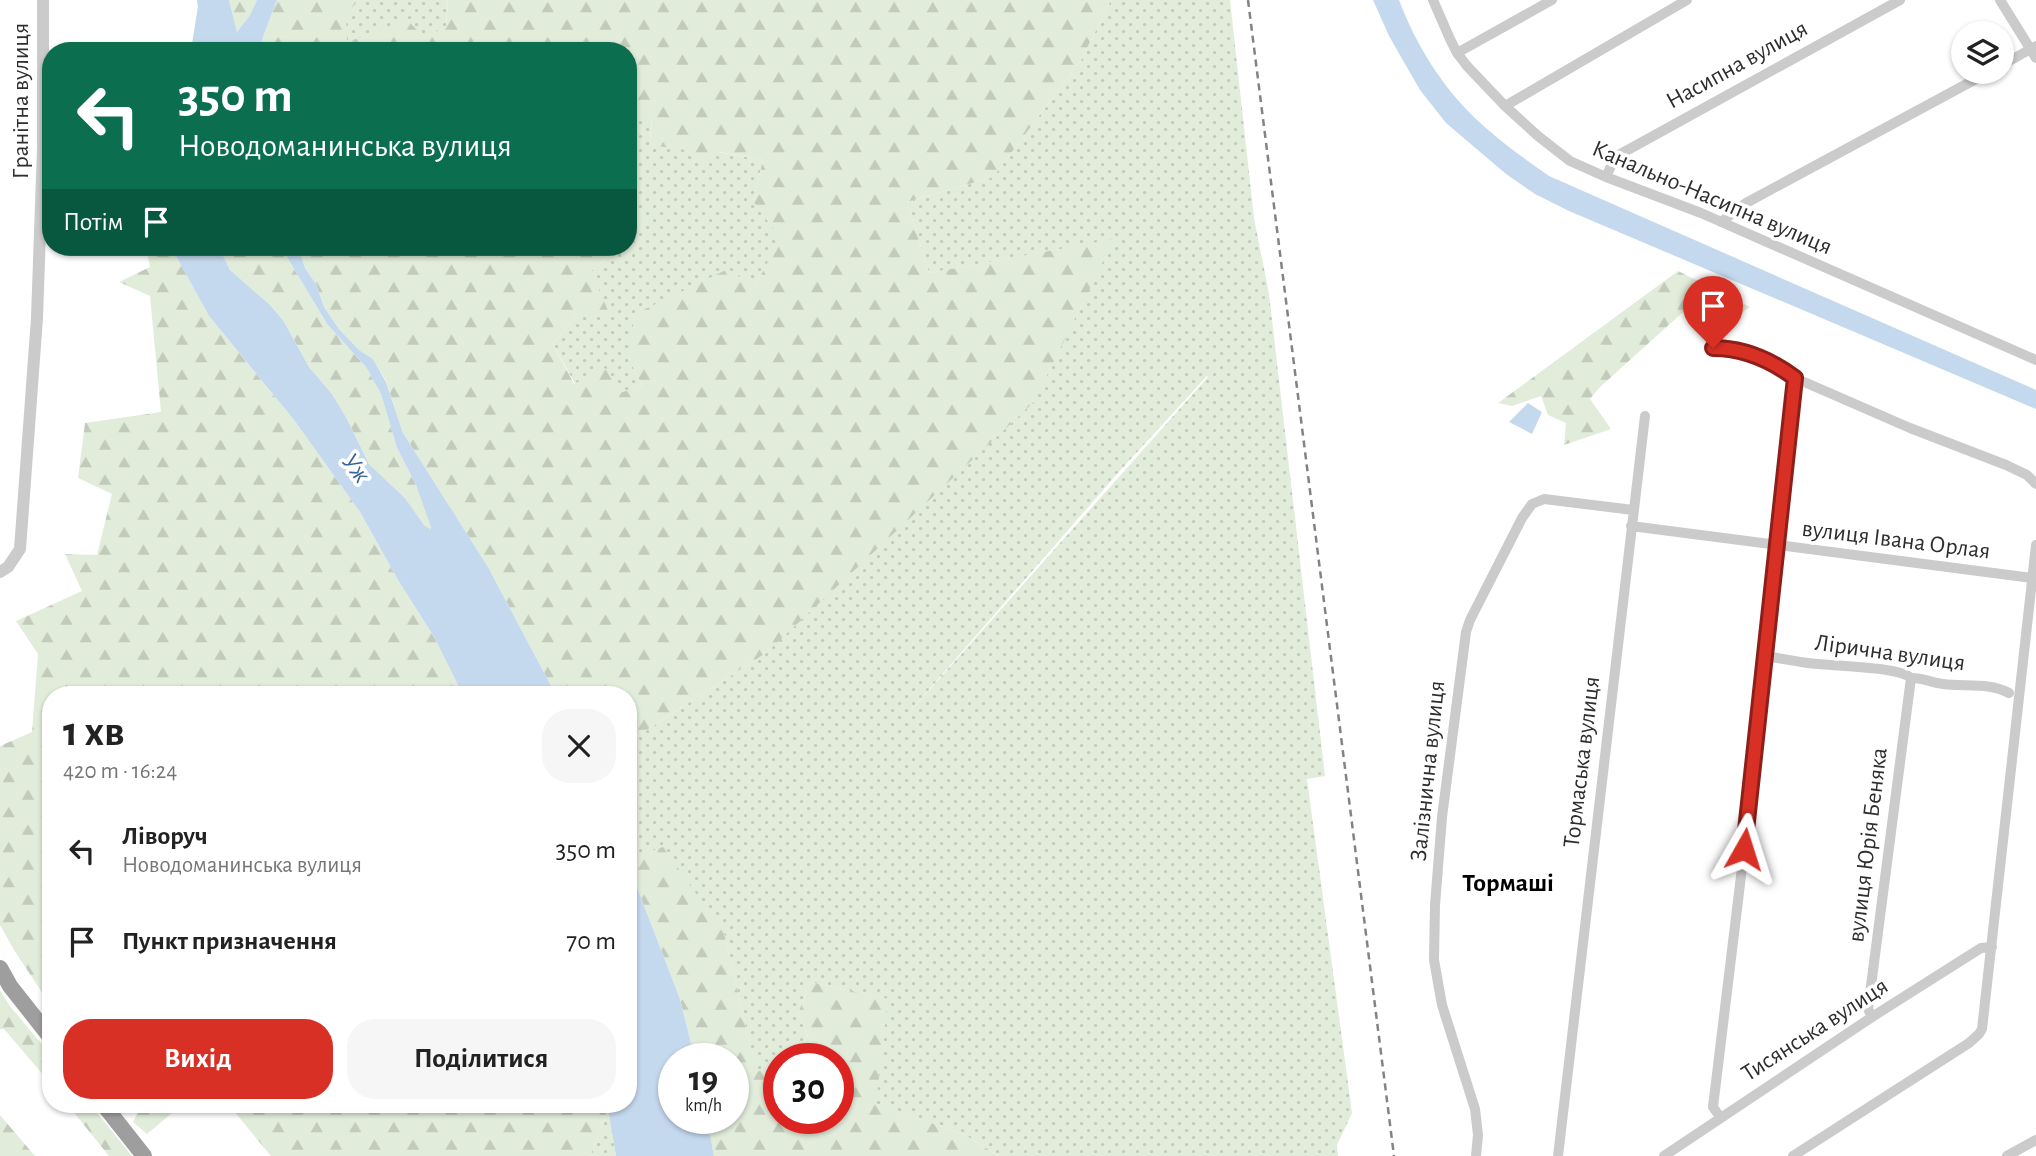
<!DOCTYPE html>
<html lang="uk">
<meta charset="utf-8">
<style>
:root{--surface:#fff;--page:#f6f6f6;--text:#222;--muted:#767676;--accent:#d93025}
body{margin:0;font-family:"Alegreya Sans",sans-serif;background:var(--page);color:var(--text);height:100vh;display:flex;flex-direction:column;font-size:26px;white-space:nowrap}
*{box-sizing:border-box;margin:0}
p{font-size:23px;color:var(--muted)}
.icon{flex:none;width:38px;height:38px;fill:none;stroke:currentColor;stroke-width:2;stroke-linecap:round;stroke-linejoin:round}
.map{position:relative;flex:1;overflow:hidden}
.side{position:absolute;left:42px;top:686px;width:595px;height:427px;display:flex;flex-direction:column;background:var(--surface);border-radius:28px;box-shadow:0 2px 5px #0004}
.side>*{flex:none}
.hud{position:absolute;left:42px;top:42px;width:595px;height:214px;border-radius:28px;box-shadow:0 2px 5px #0004;background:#0b6e4f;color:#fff;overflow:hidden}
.tools{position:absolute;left:1951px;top:21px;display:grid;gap:14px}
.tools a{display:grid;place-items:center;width:63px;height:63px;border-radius:50%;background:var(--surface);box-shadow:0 2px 5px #0004;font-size:35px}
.speed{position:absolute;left:658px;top:1043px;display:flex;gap:14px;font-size:35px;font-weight:700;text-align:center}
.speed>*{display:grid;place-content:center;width:91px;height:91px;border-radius:50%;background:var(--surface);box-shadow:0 2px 5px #0004;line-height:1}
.speed small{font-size:18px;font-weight:400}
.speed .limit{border:10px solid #d22;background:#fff;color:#111}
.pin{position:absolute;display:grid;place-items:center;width:60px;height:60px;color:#fff;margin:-72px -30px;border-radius:50% 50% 50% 0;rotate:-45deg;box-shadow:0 0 7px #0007}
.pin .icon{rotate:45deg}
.me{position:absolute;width:77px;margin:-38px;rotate:6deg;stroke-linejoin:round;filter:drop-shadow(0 0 5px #0008)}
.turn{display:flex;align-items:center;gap:24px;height:147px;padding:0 21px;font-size:32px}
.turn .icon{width:91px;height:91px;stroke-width:2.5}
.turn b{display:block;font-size:49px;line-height:60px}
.then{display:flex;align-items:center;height:66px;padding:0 21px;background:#0003;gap:14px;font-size:26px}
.round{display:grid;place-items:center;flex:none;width:74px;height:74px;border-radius:28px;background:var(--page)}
.head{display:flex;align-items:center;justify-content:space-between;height:119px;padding:0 21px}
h1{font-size:42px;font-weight:600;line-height:52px}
.button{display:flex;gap:14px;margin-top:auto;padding:14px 21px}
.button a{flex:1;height:80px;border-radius:28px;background:var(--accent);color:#fff;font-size:28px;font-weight:600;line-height:80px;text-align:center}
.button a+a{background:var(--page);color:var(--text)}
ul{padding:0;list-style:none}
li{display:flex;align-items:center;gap:21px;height:91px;padding:0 21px}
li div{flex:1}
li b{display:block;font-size:26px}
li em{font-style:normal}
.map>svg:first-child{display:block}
.grass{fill:url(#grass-dots);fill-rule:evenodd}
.forest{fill:url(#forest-firs)}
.water{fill:#c5d9ee}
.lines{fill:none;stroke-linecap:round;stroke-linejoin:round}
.river{stroke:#c5d9ee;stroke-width:16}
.minor{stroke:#cbcbcb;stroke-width:10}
.tertiary{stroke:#cbcbcb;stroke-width:12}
.trunk{stroke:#9e9e9e;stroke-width:16}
.rail{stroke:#838383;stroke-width:2.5;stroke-dasharray:7 5;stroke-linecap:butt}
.route-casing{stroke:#8d1f18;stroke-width:18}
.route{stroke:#d93025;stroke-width:12}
.labels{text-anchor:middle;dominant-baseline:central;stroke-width:7;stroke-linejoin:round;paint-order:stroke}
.street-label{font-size:24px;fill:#2e2e2e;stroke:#fff}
.water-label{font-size:26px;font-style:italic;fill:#366595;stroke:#fff}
.neighbourhood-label{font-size:26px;font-weight:bold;fill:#000;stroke:#fff}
</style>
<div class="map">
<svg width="2036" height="1156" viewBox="0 0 2036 1156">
<defs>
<pattern id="grass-dots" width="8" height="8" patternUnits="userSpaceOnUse" patternTransform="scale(1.75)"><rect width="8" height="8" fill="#e2ecda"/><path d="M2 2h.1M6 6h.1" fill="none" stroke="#c2cbbb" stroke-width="1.8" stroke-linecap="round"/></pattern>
<pattern id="forest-firs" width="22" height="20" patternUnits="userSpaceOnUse" patternTransform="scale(1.75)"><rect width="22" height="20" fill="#e2ecda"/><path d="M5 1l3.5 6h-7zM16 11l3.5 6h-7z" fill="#c2cbbb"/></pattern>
</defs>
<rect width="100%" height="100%" fill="#fff"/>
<path class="grass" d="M359 0H448L446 26 425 39 346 42V13Z
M1111 0H1230L1254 218 1269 294 1325 776 1307 779 1352 1113 1337 1145 1338 1156H999L963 1134 875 1104 887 999 811 982 798 1013 813 1049 790 1059H779V1063L757 1073 724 933 628 858V742L766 653 1113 240 929 273 907 202 993 177 1081 60ZM1207 376 1208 377 899 724 1117 474Z
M652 116 650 145 718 152 763 160 753 201 781 238 755 287 628 356 642 386 620 394 575 384 553 344 578 313 591 271 618 247H628V238L645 225 628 202V179L635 158 628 154V121L630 117Z
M608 1109 616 1156H590Z"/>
<path class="forest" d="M229 0H257L250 15 237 32Z
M277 0H359L346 14 347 42 408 21 425 38 446 26 448 0H1111L1081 60 993 177 907 202 929 273 1114 239 1034 402 766 653 628 742V695H556L488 567 403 433 386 381 373 359 359 350 339 329 324 307 316 284 305 268 298 247H618L591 271 609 313H578L553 344 574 384 605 368 620 393 642 386 628 356 635 314 728 269 755 287 780 238 753 201 763 160 719 152 698 162 686 150 650 145 652 117H630L628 121V51H260V45Z
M628 202 646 225 628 238Z
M146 247H171L209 316 294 420 360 512 398 580 434 637 463 695H51V1006L14 950 0 925V746L32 732 38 654 16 621 82 591 65 554 97 555 112 494 78 478 85 423 161 412 150 296 119 282 150 267Z
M219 247H281L327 324 366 367 381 394 397 448 416 485 433 531 424 525 405 498 369 464 346 417 332 394 309 367 283 320 269 304 230 270Z
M1678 271 1750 307 1731 319 1693 303 1599 388 1590 399 1611 429 1564 445 1566 423 1548 415 1541 396 1512 406 1498 403Z
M663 847 724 933 757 1072 779 1063V1118H838V1059H790L813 1049 798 1013 811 982 888 999 876 1104 963 1134 999 1156H714L707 1118H733V1059H695L680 999 628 864V859Z
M0 990 9 1005 51 1055V1084L4 1029H0Z
M67 1104H90L132 1156H109Z
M142 1104H183L147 1134 133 1122Z
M228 1104H607L608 1109 590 1156H271Z
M0 1115 35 1156H0Z"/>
<path class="water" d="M197 0H229L237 32 250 15 257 0H277L260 45V51H202L203 45Z
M1373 0H1399C1414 40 1438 80 1468 111 1491 135 1522 157 1549 176L2036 390V409L1569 211 1535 194 1506 174 1446 123 1420 90 1389 36Z
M171 247H219L230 270 269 304 283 320 309 367 332 394 346 417 369 464 405 498 424 525 432 530 416 485 397 448 381 394 366 367 327 324 281 247H298L305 268 316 284 324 307 339 329 359 350 373 359 386 382 403 433 488 567 556 695H463L434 637 398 580 360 512 294 420 209 316Z
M1528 403 1542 412 1532 434 1509 422Z
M628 864 680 999 695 1059H674V1118H707L714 1156H616L607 1104H628Z"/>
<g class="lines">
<path class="river" d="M199 51 207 0"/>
<path class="minor" d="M1433 0 1450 39 1457 53 1467 66 1505 106 1538 136 1570 161 1606 177 1701 213 2036 360
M2000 0 2036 58
M1457 53 1552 0
M2002 65 2036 46
M1505 106 1687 0
M1606 177 1615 157 1900 0
M1721 222 1746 203 1989 72
M1713 348H1728L1764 359 1795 378 1910 428 2006 465 2027 475 2036 484
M1631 526 2032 578
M1764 656C1779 658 1794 661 1808 663 1829 666 1898 666 1911 678 1921 677 1932 683 1943 684 1965 687 1989 682 2009 693
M1872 1017 1868 1009 1911 678
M1720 1117 1713 1107 1741 876 1795 378
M1476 1156 1478 1135 1475 1109 1442 1005 1434 960 1435 905 1442 817 1466 632 1470 620 1522 518 1532 504 1544 499 1633 510
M1558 1156 1645 416
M1664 1156 1872 1017 1981 948 1992 947
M1793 1156 1969 1043 1979 1034 1982 1029 2036 545
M2007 1156 2036 1140"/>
<path class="tertiary" d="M0 572 8 567 20 549 37 318 43 147V0"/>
<path class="trunk" d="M0 968 10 986 51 1038
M103 1104 144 1156"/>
<path class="rail" d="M1248 0 1394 1156"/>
</g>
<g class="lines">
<g class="route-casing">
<path id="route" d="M1713 348C1743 348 1771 360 1795 378L1744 849"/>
</g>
<use href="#route" class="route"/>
</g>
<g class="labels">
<g class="street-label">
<text transform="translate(1737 65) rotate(-29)">Насипна вулиця</text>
<text transform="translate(21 101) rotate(-90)">Гранітна вулиця</text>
<text transform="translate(1712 198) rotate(23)">Канально-Насипна вулиця</text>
<text transform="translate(1896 540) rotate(7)">вулиця Івана Орлая</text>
<text transform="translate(1890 653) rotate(8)">Лірична вулиця</text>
<text transform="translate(1582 762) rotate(-83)">Тормаська вулиця</text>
<text transform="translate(1428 771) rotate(-84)">Залізнична вулиця</text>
<text transform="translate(1868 845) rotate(-83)">вулиця Юрія Беняка</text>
<text transform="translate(1815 1030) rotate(-33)">Тисянська вулиця</text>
</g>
<g class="water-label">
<text transform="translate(356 468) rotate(53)">Уж</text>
</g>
<g class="neighbourhood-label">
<text x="1508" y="883">Тормаші</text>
</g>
</g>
</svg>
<div class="tools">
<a><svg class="icon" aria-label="layers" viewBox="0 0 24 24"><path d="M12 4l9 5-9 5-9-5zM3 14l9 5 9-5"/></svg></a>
</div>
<div class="speed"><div>19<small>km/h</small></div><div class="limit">30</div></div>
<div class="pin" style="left:1713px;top:348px;background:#d93025"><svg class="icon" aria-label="arrive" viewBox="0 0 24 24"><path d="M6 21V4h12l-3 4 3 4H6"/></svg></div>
<svg class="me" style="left:1744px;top:849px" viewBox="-20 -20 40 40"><path d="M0-17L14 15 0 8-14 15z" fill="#d93025" stroke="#fff" stroke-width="4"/></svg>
<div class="hud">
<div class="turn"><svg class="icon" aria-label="left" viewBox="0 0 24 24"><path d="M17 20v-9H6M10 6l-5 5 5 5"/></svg><div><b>350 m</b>Новодоманинська вулиця</div></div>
<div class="then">Потім<svg class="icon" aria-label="arrive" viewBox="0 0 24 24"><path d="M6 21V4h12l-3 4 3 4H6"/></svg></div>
</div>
<section class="side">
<div class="head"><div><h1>1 хв</h1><p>420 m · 16:24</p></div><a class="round"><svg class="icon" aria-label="close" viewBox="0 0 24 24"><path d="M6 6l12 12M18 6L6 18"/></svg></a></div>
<ul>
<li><svg class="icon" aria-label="left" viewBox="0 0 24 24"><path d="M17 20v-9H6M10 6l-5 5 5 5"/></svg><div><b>Ліворуч</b><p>Новодоманинська вулиця</p></div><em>350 m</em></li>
<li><svg class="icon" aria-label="arrive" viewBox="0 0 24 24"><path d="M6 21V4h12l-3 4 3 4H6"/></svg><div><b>Пункт призначення</b></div><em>70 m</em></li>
</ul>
<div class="button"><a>Вихід</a><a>Поділитися</a></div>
</section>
</div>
